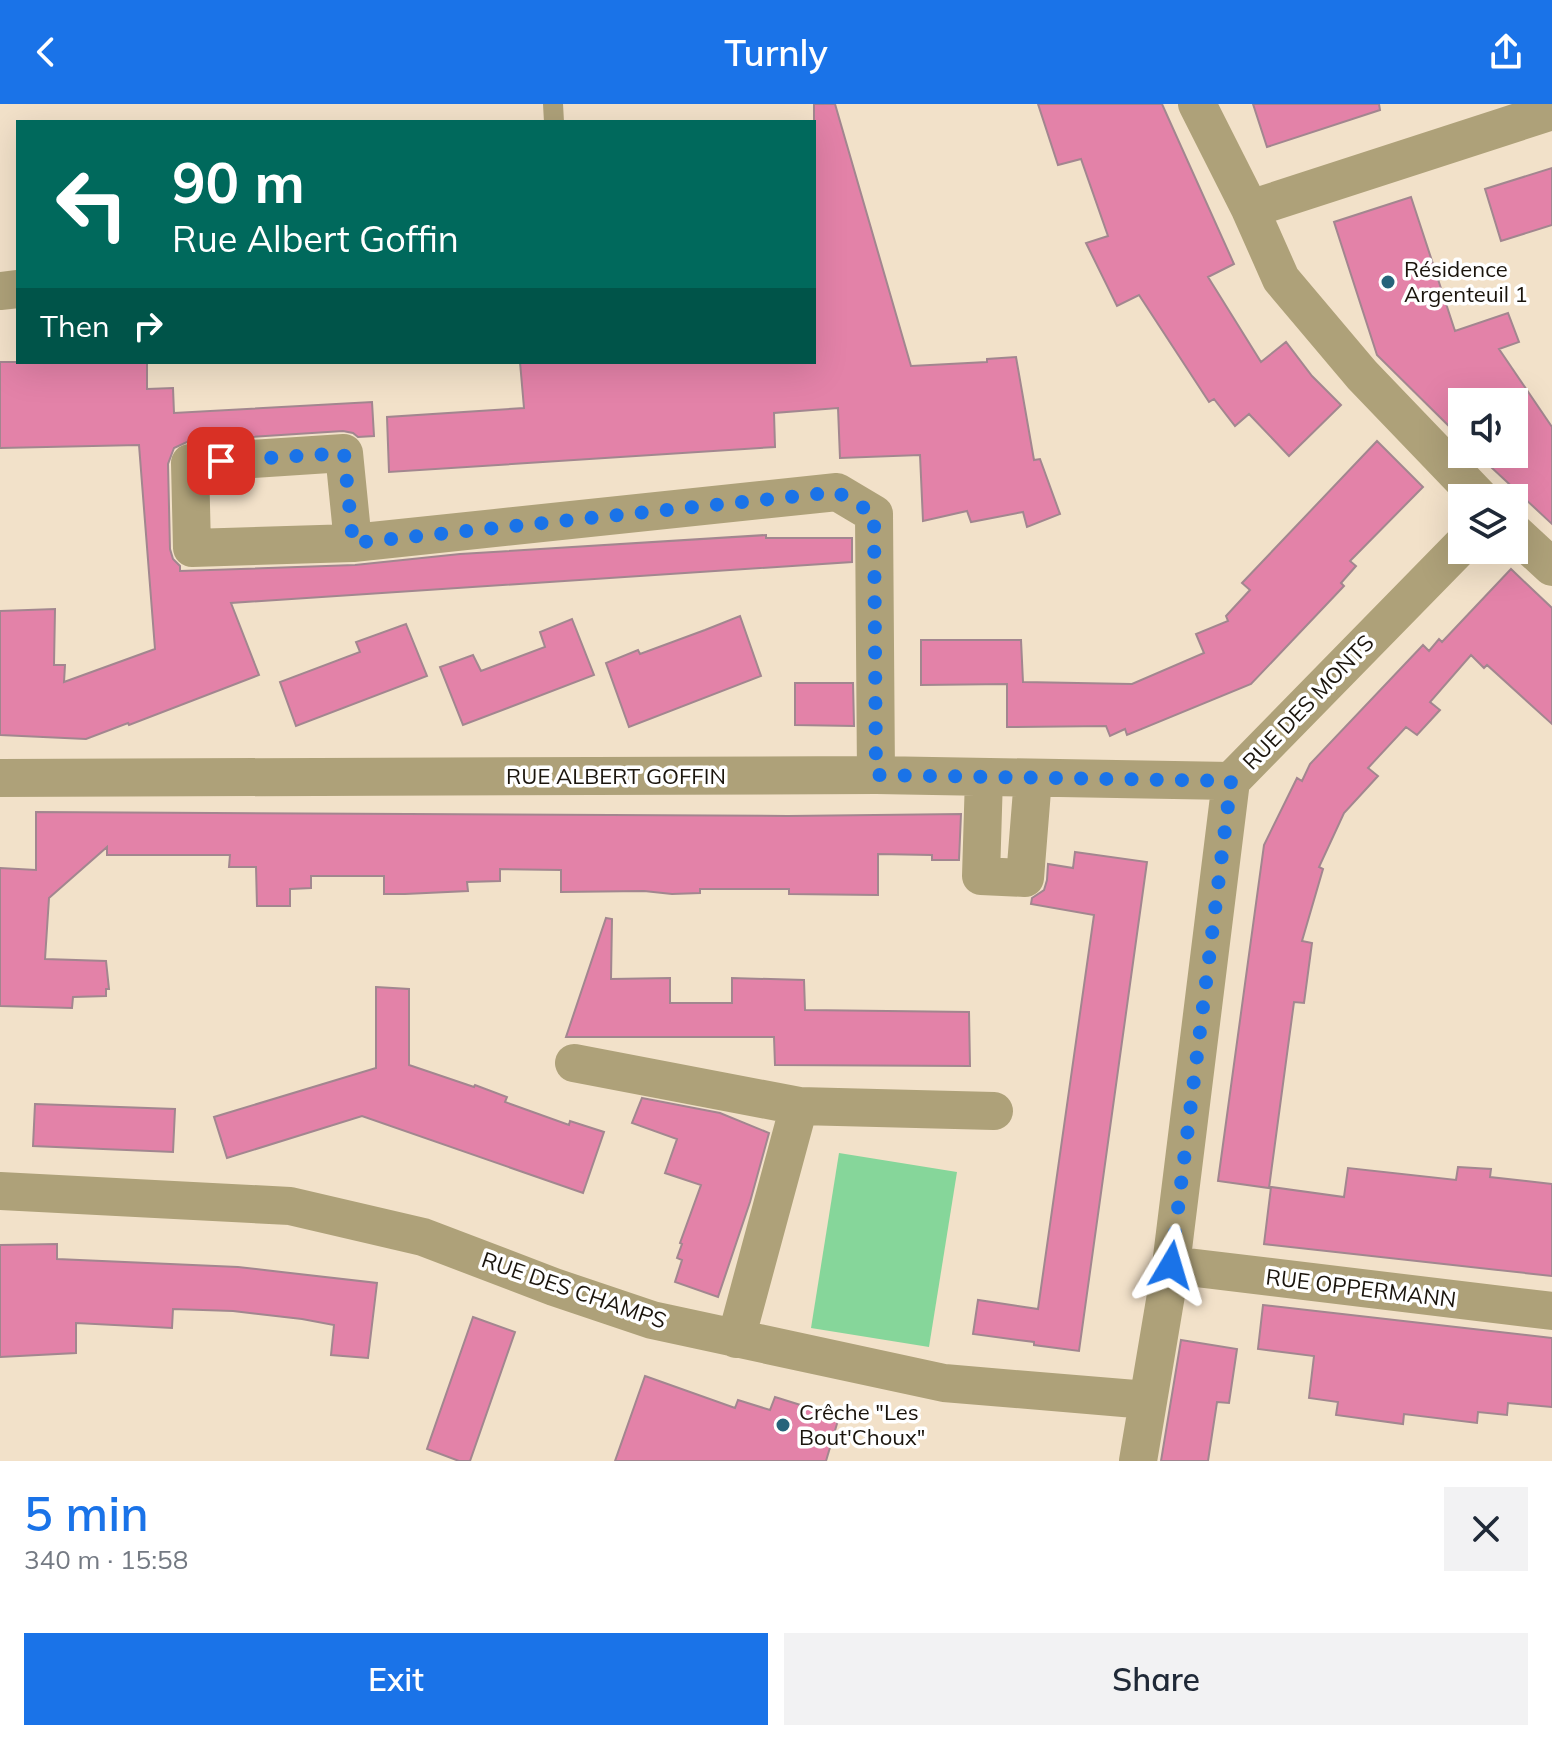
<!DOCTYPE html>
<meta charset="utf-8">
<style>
:root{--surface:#fff;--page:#f2f2f3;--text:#1f2937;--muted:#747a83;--accent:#1a73e8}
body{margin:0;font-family:Mulish,sans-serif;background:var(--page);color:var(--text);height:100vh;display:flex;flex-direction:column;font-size:30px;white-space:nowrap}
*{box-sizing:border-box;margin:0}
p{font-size:26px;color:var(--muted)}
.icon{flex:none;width:44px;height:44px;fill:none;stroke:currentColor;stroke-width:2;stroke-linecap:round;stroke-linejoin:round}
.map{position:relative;height:1357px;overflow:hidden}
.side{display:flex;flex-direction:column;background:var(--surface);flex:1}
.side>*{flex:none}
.banner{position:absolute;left:16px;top:16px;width:800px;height:244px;border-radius:0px;box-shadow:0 8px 32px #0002;background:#00695c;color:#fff;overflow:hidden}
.tools{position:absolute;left:1448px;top:284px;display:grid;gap:16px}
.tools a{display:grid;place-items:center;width:80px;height:80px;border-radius:0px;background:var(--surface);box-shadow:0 8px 32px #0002;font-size:40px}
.pin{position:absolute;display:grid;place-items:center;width:68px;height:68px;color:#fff;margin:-34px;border-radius:16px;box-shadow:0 4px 12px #0006}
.me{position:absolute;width:88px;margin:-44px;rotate:7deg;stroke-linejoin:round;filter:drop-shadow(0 0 6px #0008)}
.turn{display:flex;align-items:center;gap:28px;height:168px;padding:0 24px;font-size:36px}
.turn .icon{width:104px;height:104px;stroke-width:2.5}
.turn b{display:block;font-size:56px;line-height:68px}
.then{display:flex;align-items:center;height:76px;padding:0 24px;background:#0003;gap:16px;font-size:30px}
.round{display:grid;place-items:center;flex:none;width:84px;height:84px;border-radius:0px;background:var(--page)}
.overview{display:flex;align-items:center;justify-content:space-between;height:136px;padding:0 24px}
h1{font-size:48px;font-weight:600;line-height:60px;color:var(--accent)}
.button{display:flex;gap:16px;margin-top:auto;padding:16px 24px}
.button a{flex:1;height:92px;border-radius:0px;background:var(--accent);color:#fff;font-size:32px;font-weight:600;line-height:92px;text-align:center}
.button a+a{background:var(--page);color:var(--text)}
header{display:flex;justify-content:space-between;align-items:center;height:104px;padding:0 24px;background:var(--accent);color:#fff;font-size:36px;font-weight:600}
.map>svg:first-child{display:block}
.green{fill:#86d69a}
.building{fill:#e382a8;stroke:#a2868f;stroke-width:2}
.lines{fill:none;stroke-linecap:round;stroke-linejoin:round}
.lane{stroke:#aea179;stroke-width:20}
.street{stroke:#aea179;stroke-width:38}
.route{stroke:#1a73e8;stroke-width:14;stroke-dasharray:0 25.2}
.poi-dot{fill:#26637a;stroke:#fff;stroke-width:3}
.labels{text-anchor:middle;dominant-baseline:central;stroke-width:7;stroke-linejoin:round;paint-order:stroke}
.poi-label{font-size:22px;fill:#1a140c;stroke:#fff;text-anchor:start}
.street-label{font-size:22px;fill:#1a140c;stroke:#fff}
</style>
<header><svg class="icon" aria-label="back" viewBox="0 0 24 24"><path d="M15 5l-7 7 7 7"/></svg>Turnly<svg class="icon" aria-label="share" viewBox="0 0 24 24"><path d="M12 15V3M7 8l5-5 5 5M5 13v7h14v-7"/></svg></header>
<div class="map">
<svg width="1552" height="1357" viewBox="0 0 1552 1357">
<rect width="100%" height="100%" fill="#f2e1c9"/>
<path class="green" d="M839 1049 957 1068 929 1243 811 1224Z"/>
<path class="building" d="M814 0H835L911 262 987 258V255L1016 253 1034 356 1040 355 1060 410 1027 423 1023 408 971 418 967 407 923 417 920 351 840 354 838 304 774 309 775 343 389 368 387 313 524 304 520 258H814Z
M1038 0H1162L1234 160 1208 173 1261 258 1286 238 1312 272 1341 301 1289 352 1249 310 1235 322 1214 295 1209 298 1139 191 1117 202 1086 139 1108 132 1081 55 1058 61Z
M1253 0H1379L1380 6 1267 43Z
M1552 64V121L1501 137 1485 85Z
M1411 93 1455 227 1508 209 1519 238 1499 245 1552 323V420L1477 350H1514V298H1462V335L1377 251 1334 118Z
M0 258H147V285L173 284 174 309 372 298 374 332 358 333 353 329 343 327 189 337 174 344 168 360 170 445 173 455 180 462V467L355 461 460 450 766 431V434H852V458L231 499 259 571 129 621 128 619 86 635 0 631V507L55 505 54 561H65L64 578 155 545 139 341 0 344Z
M1377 337 1423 383 1350 457 1356 462 1341 479 1344 482 1251 580 1127 631 1125 625 1110 632 1106 622 1007 623V580L921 581V536H1021L1023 578 1132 580 1204 549 1196 530 1228 517 1226 512 1250 486 1242 479Z
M1511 465 1552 504V620L1487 561 1484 564 1471 551 1430 598 1440 606 1417 631 1406 623 1368 664 1378 672 1344 709 1319 763 1323 765 1302 837 1312 839 1304 899 1294 898 1269 1084 1218 1077 1264 741 1297 674 1302 677 1310 660 1423 541 1429 547 1439 535 1442 538Z
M740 512 761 572 629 623 606 559 638 546 640 550 705 526Z
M572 515 594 571 463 621 440 563 473 551 481 567 545 543 540 528Z
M406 520 427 572 296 622 280 578 360 548 356 538Z
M795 579H853L854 622 795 621Z
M36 708 788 712 961 710 959 756H932V751L878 750V791L789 790V785H700V789L672 790 644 787 561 788V766L500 765V777L467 778 468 787 405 790H384V772H311V784L290 785V802H257L256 763H229L230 751H107V743L49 794 45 855 106 857 109 885H106V892L73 893 72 904 0 902V764L36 766Z
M1075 748 1147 758 1079 1247 1034 1241V1238L973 1230 978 1196 1038 1205 1094 811 1031 800 1032 794 1044 786 1047 776 1048 760 1073 764Z
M606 814 612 815 611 875 670 874V899H732V874L804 876 805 906 969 908 970 962 775 961 774 933H566Z
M376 883 409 885V961L474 983 475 981 507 993 505 998 569 1021 570 1017 604 1028 583 1089 362 1012 227 1054 214 1013 376 964Z
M642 994 720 1009 769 1029 750 1098 718 1193 675 1178 682 1156 677 1154 682 1140 680 1139 701 1081 665 1069 677 1035 632 1019Z
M35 1000 175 1005 173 1048 33 1042Z
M1458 1063 1491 1065 1490 1073 1552 1080V1172L1264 1140 1271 1083 1344 1093 1348 1064 1456 1076Z
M57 1140V1155L238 1163 377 1179 368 1254 331 1251 334 1221 302 1215 233 1207 173 1205 172 1224 76 1219V1249L0 1253V1141Z
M1263 1201 1552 1234V1303L1508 1299 1507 1311 1478 1308 1477 1319 1404 1310 1403 1320 1336 1311 1338 1298 1309 1294 1314 1252 1258 1245Z
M473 1213 515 1228 470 1357H459L427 1345Z
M1181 1236 1237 1245 1229 1299 1217 1298 1208 1357H1161Z
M645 1272 735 1304 738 1296 770 1306 775 1293 839 1313 826 1357H615Z"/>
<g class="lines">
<path class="lane" d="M553 0 554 18"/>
<path class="street" d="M1197 0 1250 105 1281 175 1362 271 1480 394
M1250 105 1552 7
M0 187 18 185
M1514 428 1552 463
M353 439 344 349 190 359 192 444 353 439 837 388 874 410 876 671
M984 673 981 772 1025 774 1033 674
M0 674 876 671 1231 677
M574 959 799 1002 736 1235
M799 1002 994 1007
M0 1087 290 1102 423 1133 554 1183 652 1216 944 1279 1147 1296
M1171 1161 1552 1207
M1138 1357 1171 1161 1231 677 1462 441"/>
</g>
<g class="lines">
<path class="route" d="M221 357 344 349 353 439 837 388 874 410 876 671 1231 677 1171 1161"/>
</g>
<g class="poi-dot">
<circle cx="1388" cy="178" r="8"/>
<circle cx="783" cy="1321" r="8"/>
</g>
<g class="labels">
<g class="poi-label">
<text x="1404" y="165">Résidence<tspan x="1404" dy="25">Argenteuil 1</tspan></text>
<text x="799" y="1308">Crêche "Les<tspan x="799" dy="25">Bout'Choux"</tspan></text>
</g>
<g class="street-label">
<text transform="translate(1308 598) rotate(-46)">RUE DES MONTS</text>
<text x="616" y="672">RUE ALBERT GOFFIN</text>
<text transform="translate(1361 1184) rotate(7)">RUE OPPERMANN</text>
<text transform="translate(574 1186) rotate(19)">RUE DES CHAMPS</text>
</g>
</g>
</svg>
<div class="tools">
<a><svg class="icon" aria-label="sound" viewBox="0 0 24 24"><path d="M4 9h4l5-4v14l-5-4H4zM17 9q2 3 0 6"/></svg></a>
<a><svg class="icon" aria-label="layers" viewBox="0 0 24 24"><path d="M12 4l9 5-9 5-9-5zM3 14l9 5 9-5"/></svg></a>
</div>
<div class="pin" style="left:221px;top:357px;background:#d93025"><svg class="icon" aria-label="arrive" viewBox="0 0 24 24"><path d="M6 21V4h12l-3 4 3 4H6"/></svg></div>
<svg class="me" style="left:1171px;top:1161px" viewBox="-20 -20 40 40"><path d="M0-17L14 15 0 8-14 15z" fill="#1a73e8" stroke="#fff" stroke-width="4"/></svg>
<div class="banner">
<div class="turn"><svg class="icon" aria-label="left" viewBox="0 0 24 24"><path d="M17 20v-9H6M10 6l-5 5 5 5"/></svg><div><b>90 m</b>Rue Albert Goffin</div></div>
<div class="then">Then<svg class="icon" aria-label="right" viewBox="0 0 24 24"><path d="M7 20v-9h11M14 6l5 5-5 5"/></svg></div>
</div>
</div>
<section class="side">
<div class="overview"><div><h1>5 min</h1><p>340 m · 15:58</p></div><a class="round"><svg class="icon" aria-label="close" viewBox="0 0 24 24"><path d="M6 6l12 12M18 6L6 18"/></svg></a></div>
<div class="button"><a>Exit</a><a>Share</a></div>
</section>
